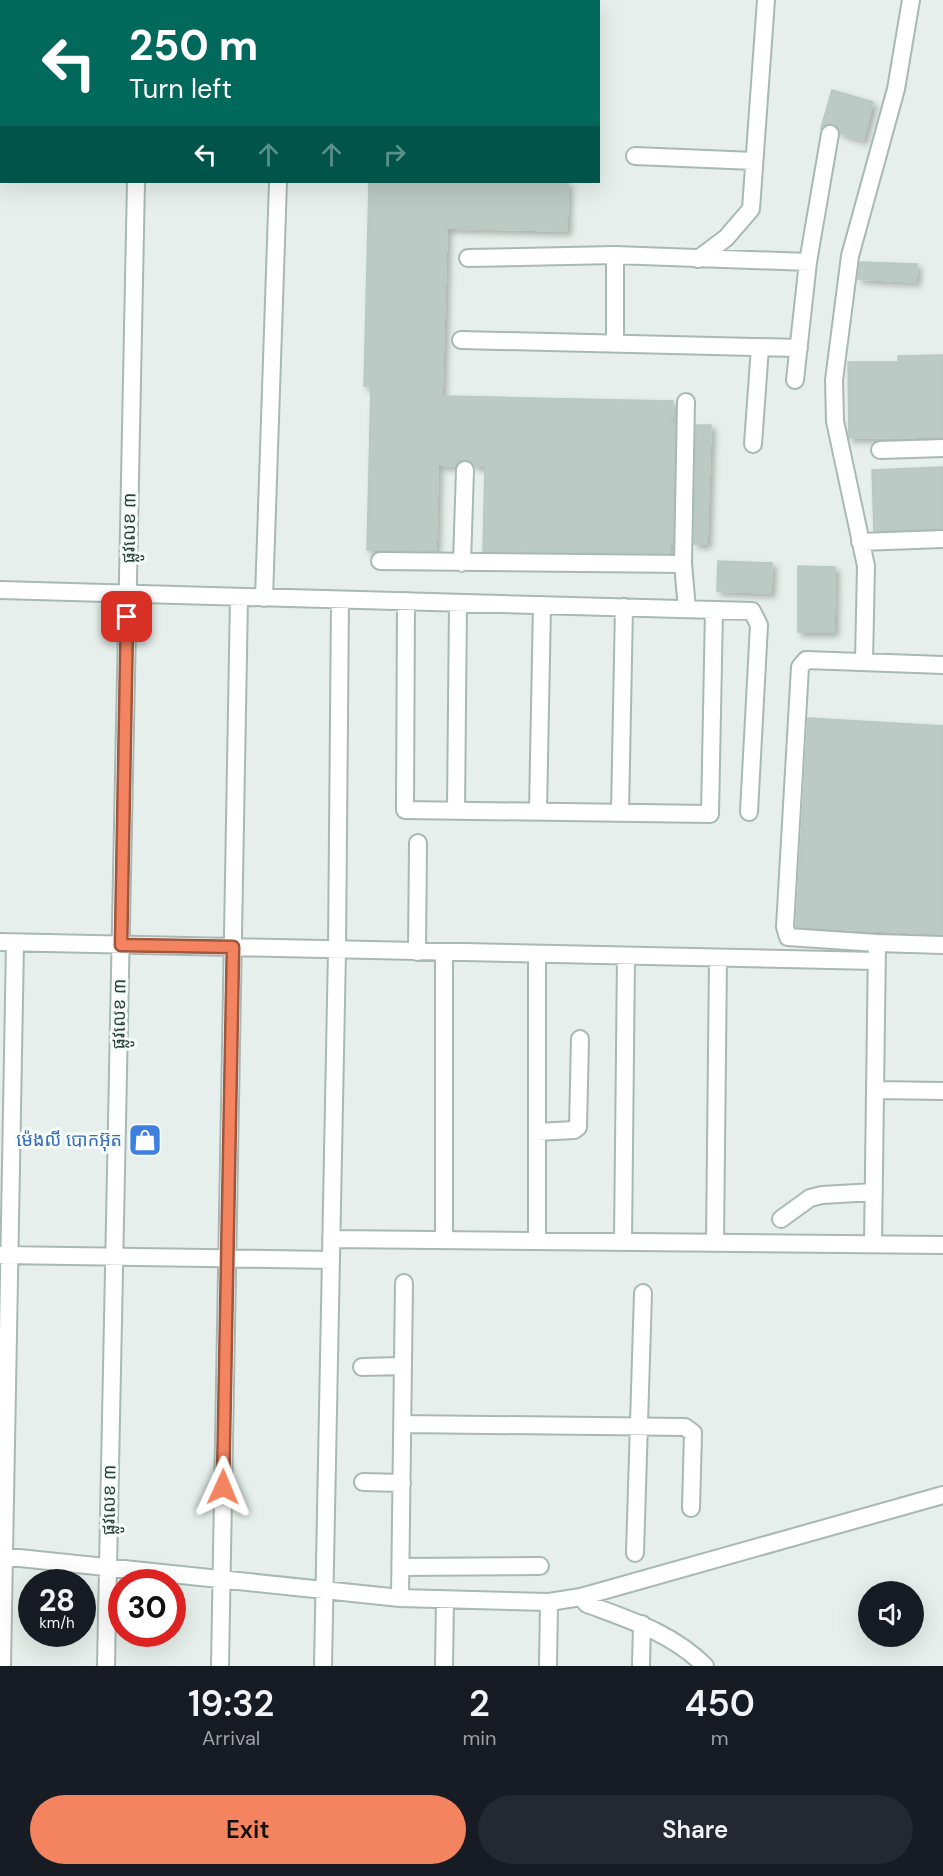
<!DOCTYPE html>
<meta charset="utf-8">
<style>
:root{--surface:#171b24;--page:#242831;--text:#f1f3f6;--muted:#9ea1a6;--accent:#f4845f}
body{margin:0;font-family:"DM Sans","Noto Sans Khmer",sans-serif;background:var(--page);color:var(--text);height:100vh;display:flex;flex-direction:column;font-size:22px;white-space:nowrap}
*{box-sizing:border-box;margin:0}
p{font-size:20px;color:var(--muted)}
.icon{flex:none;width:33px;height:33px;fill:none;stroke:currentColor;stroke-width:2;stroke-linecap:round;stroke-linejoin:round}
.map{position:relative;height:1666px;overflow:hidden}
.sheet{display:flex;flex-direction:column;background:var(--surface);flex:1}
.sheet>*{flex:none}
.banner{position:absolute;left:0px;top:0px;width:600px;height:183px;box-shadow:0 6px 24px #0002;background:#00695c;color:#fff;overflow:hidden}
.tools{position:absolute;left:858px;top:1581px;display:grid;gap:12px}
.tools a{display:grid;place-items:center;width:66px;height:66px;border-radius:50%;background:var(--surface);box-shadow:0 6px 24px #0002;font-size:30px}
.speed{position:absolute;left:18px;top:1569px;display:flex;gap:12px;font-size:30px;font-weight:700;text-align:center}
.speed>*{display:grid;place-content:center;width:78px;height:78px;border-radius:50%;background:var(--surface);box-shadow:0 6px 24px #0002;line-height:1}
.speed small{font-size:15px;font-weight:400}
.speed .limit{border:9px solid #d22;background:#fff;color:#111}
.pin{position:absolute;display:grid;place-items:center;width:51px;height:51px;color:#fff;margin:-26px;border-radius:12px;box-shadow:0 3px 9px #0006}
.me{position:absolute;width:66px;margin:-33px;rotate:1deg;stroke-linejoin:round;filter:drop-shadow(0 0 4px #0008)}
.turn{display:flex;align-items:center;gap:21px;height:126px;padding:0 30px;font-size:27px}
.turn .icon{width:78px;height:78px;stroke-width:2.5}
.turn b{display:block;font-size:42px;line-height:51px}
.lanes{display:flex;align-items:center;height:57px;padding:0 30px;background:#0003;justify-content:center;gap:30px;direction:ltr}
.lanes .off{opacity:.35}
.eta{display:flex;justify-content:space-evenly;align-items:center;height:102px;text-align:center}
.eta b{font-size:36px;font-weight:600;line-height:42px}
.action{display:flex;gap:12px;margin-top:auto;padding:12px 30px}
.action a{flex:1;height:69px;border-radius:36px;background:var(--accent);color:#111;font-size:24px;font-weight:600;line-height:69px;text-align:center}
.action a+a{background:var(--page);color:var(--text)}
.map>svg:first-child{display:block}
.building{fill:#bbcac4;stroke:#b8c9c2;stroke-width:1.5;filter:url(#shadow)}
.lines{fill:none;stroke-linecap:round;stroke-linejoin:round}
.minor-casing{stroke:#a8b8b2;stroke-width:20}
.minor{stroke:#fff;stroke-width:16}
.route-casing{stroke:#9f563e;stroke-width:15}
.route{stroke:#f4845f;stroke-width:10}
.labels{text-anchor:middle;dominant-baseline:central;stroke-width:6;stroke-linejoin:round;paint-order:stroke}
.street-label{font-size:18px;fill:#24423a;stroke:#f7fbf9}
.shop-label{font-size:18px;fill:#366cbe;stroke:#f7fbf9;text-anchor:end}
</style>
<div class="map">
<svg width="943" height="1666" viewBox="0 0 943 1666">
<defs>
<filter id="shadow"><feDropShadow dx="4" dy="4" stdDeviation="3" flood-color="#0004"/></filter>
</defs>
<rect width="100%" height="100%" fill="#e6efeb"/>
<path class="building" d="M832 90 873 102 863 140 840 133 837 126 832 124H826L821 128Z
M369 182H568L567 231 447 228 442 396 673 401 672 424H675L673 544H670L669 553 483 552 485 466H475L471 461 465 460 460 461 456 466 438 465 436 551 367 550 371 386H364Z
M860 262 917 264 916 282 858 279Z
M943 355V437L849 438 848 362H898V356Z
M696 425H711L707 544H694Z
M943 467V529L874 531 872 470Z
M718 561 772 563 771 593 717 591Z
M798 566 835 567 834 632H798Z
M808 718 943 726V934L796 927Z"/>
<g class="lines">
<g class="minor-casing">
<path id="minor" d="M140 2V0
M207 2V0
M284 2V0
M635 156 754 161
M615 255V343
M468 258 615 255 808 262
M698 259 726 238 751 209 766 0
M461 340 799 348
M795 380 808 262 830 134
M686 402 683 564 687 609
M753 444 760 347
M880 450 943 448
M860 542 943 539
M380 561 683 564
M462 563 465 470
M0 590 752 611 759 625 749 812
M264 598 278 182
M406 601 405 810 710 814 714 610
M864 661 866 566 835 421 834 380 850 256 896 89 911 0
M456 810 458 603
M538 811 542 605
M620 812 624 607
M0 942 876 961
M877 943 943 945
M417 952 418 843
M875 1090 943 1091
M537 1132 574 1130 578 1127 580 1039
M781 1219 810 1198 822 1195 874 1192
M331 1239 943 1245
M444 1240V952
M537 1241V954
M623 1242 626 956
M715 1243 718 958
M873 1244 877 943 788 937 785 927 800 667 806 660 943 665
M1 1255 331 1260
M362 1367 403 1366
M402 1424 685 1427 693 1433 691 1508
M363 1482 402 1483
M635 1553 643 1293
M0 1556 400 1598 549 1602 581 1597 943 1495
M401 1567 540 1566
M581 1597 587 1604C630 1620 672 1633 705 1666
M400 1598 404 1283
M2 1666 15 943
M106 1666 136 182
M220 1666 239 597
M323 1666 337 950 340 600
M444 1666 445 1600
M548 1666 549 1602
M641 1666 642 1624"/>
</g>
<use href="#minor" class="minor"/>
</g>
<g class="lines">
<g class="route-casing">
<path id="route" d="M127 617 121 945 233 947 223 1487"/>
</g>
<use href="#route" class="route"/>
</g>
<defs>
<g id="shop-square" transform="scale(1.725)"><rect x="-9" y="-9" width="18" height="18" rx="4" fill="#3f7fe0" stroke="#f7fbf9"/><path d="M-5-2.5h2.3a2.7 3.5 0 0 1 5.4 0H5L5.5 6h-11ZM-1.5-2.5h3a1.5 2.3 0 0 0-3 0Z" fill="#fff"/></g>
</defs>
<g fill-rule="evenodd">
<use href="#shop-square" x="145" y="1140"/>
</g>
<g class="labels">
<g class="street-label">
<text transform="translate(129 528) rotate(-89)">ផ្លូវលេខ ៣</text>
<text transform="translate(119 1014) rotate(-89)">ផ្លូវលេខ ៣</text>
<text transform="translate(109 1500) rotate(-89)">ផ្លូវលេខ ៣</text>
</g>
<g class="shop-label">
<text x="122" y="1140">ម៉េងលី បោកអ៊ុត</text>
</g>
</g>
</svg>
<div class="tools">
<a><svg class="icon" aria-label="sound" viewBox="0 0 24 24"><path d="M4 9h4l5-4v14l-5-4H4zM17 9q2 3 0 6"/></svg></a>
</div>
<div class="speed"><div>28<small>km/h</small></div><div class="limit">30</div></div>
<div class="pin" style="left:127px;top:617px;background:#d93025"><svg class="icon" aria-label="arrive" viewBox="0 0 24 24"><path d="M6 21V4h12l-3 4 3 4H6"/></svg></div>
<svg class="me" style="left:223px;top:1487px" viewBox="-20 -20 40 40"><path d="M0-17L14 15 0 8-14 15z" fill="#f4845f" stroke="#fff" stroke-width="4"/></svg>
<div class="banner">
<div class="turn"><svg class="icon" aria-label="left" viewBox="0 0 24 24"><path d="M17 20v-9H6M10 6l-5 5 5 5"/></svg><div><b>250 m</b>Turn left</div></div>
<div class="lanes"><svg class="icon" aria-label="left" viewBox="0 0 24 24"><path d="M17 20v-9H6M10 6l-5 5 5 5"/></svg><svg class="icon off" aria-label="ahead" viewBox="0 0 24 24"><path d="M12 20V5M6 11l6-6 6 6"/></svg><svg class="icon off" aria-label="ahead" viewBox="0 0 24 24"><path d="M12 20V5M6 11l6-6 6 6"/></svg><svg class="icon off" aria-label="right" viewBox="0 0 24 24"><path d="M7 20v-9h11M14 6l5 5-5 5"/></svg></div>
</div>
</div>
<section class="sheet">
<div class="eta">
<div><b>19:32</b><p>Arrival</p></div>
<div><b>2</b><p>min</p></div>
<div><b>450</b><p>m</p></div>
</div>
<div class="action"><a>Exit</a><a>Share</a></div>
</section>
